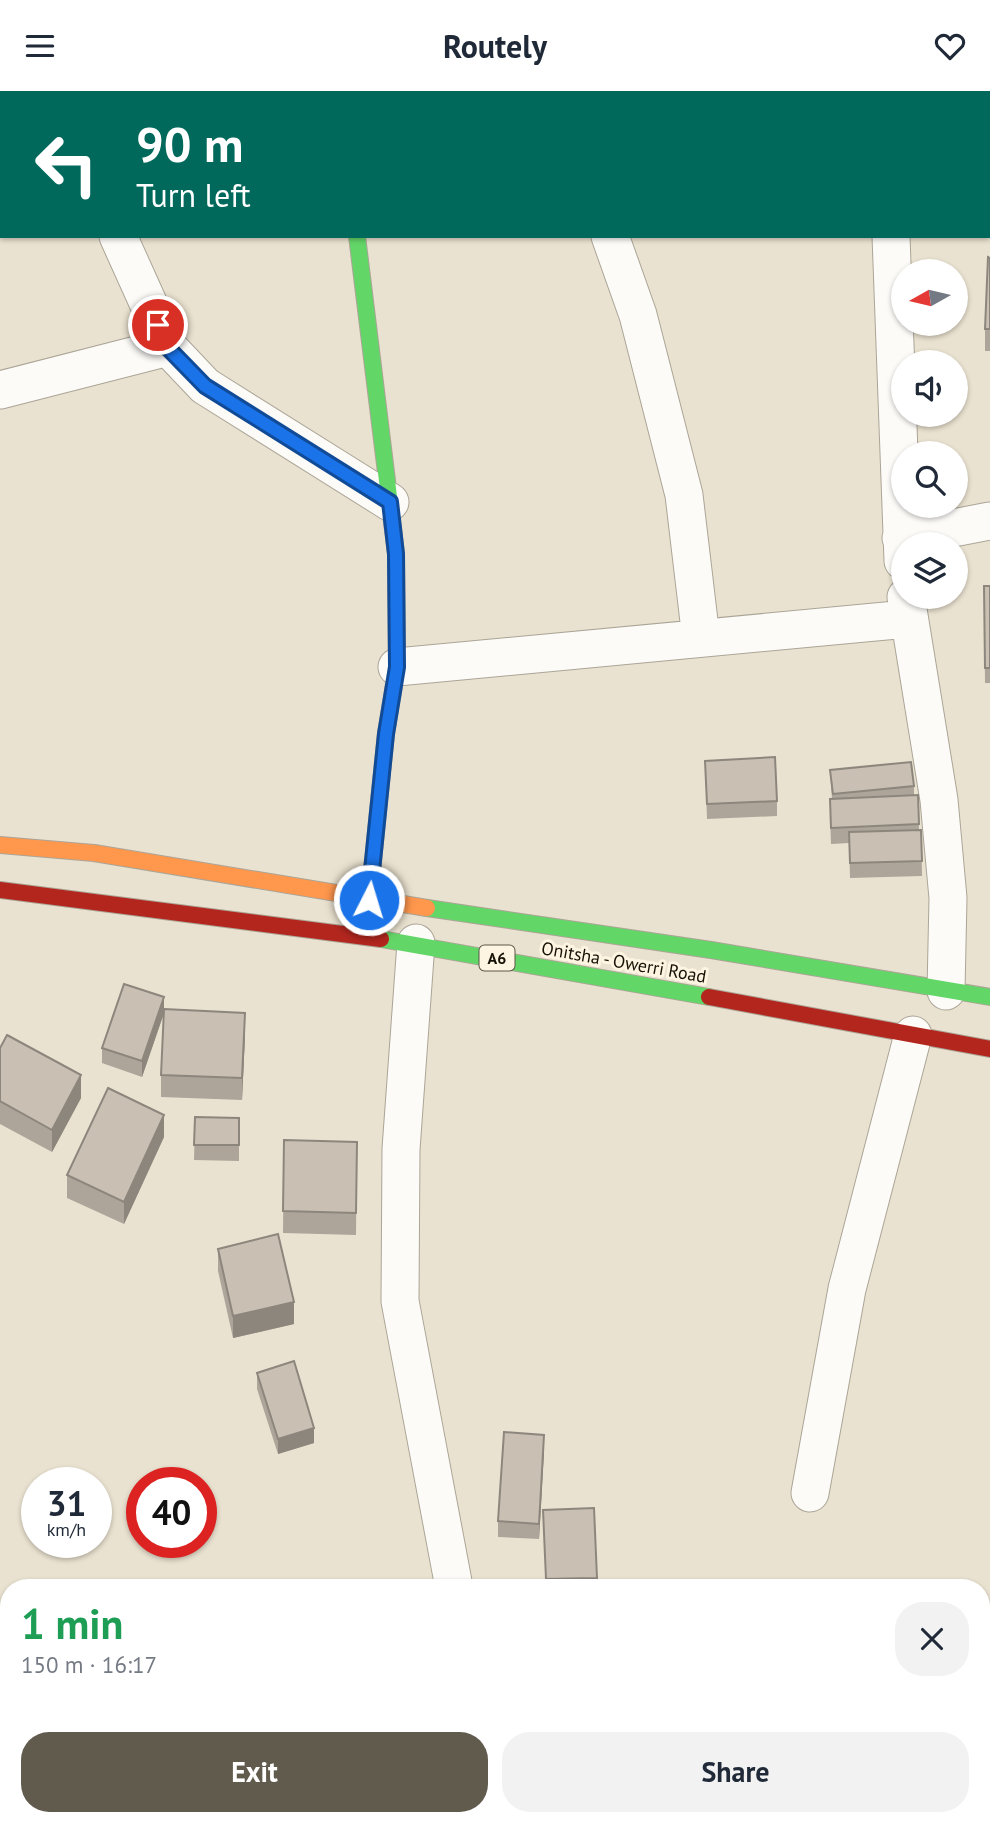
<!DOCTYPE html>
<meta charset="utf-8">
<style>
:root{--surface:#fff;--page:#f2f2f3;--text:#1f2937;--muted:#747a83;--accent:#615b4d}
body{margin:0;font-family:"PT Sans",sans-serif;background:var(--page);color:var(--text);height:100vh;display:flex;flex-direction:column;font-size:26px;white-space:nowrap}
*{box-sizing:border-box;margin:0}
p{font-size:23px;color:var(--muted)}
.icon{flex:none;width:38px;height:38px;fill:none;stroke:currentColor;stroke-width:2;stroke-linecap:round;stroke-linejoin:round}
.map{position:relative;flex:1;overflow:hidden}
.sheet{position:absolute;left:0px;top:1488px;width:990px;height:247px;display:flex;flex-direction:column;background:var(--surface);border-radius:28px 28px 0 0;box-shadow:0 2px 5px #0004}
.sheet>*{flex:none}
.guide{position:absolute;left:0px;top:0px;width:990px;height:147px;box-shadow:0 2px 5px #0004;background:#00695c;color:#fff;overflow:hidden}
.needle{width:46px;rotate:262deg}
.fabs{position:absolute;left:891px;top:168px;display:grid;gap:14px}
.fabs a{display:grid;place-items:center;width:77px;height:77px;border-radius:50%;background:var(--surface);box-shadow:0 2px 5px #0004;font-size:35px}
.speed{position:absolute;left:21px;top:1376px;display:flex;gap:14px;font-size:35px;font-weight:700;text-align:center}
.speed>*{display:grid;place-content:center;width:91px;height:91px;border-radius:50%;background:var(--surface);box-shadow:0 2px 5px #0004;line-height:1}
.speed small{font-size:18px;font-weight:400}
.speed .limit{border:10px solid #d22;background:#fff;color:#111}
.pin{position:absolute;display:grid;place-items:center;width:60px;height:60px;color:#fff;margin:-30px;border:4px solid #fff;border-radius:50%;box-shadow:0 2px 7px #0007}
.me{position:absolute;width:77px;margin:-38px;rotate:5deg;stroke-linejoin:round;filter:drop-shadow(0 0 5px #0008)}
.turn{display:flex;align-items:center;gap:24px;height:147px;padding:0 21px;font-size:32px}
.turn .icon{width:91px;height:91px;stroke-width:2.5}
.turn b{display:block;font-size:49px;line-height:60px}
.round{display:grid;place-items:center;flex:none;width:74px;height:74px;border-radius:28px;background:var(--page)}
.head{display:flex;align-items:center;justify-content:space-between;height:119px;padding:0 21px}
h1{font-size:42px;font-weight:800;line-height:52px;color:#1e9e55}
.cta{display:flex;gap:14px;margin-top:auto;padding:14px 21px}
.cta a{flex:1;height:80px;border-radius:28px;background:var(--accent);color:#fff;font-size:28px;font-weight:800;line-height:80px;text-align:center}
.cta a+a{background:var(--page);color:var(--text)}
header{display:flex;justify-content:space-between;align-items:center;height:91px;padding:0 21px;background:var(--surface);font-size:32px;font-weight:800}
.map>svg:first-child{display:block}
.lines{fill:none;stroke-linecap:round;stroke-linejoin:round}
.street-casing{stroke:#aba597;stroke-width:39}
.fast-casing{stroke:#aba597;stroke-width:18}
.slow-casing{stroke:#aba597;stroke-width:18}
.jam-casing{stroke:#aba597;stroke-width:18}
.street{stroke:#fcfbf8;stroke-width:37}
.fast{stroke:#63d668;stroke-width:16}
.slow{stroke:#ff974d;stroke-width:16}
.jam{stroke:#b3261e;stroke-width:16}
.wall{fill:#ada59a}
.shaded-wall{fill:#8d867d}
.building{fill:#c9c0b3;stroke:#8d867d;stroke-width:2}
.route-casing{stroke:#114b97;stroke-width:18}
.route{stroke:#1a73e8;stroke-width:12}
.labels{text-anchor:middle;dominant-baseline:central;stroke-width:6;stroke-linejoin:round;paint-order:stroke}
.shield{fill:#fdf5e1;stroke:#5c5648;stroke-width:2}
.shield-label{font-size:16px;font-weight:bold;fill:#171207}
.street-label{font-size:18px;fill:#171207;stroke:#fdf5e1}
</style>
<header><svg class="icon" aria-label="menu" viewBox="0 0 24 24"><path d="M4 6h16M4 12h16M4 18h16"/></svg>Routely<svg class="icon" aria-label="heart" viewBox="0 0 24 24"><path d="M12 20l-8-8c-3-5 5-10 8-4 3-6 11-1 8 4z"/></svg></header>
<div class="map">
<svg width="990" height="1734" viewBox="0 0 990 1734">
<rect width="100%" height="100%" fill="#eae2d0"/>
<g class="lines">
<g class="street-casing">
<path id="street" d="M62 0 63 2
M327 0V2
M560 0 561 2
M887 0V2
M118 145 168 256 205 295 390 411
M610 145 638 224 684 404 701 547
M891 145 903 470
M0 299 168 256
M901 447 990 430
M906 506 939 709 948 807 946 900
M397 576 907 528
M416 852 401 1058 400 1210 454 1496
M810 1402 847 1198 913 944
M0 1632 9 1633
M251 1726 252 1734
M508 1726 511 1734"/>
</g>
<g class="fast-casing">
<path id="fast" d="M357 145 396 463 397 576 386 642
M427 817 711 859 990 906
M381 848 709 906"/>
</g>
<g class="slow-casing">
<path id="slow" d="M0 754 94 762 427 817
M369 809 386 642"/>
</g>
<g class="jam-casing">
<path id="jam" d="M0 799 381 848
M709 906 990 958"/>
</g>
<use href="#street" class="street"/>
<use href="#fast" class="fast"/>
<use href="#slow" class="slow"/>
<use href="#jam" class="jam"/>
</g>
<path class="wall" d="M990 0V40H989V2Z
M990 167V260H985V238Z
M984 495H990V592H985Z
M705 670 777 710V725L707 728Z
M830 679 914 695V704H918L919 739H921L922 785 850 787 849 752 831 753 830 724V708H832Z
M164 922 142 986 102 972V957Z
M245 944 242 1009 161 1006V984Z
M0 957 81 1007 52 1061 0 1033Z
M195 1026 239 1027V1070L194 1069Z
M164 1046 124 1133 67 1107V1084Z
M284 1049 357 1051 356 1144 283 1142Z
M218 1158 294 1233 233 1247 218 1180Z
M257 1282 314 1352 278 1363 257 1298Z
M544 1359 539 1448 498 1446V1430Z
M594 1417 597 1494 616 1496H546L543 1419Z"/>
<path class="shaded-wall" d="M164 906V922L142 986V970Z
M245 922V944L242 1009V987Z
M81 984V1007L52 1061V1039Z
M164 1024V1046L124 1133V1111Z
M294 1211V1233L233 1247V1225Z
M314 1337V1352L278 1363V1348Z
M544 1344V1359L539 1448V1433Z"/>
<path class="building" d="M947 0H990V25H989V2H947Z
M988 166 990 167V238H985Z
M984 495H990V577H985Z
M775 666 777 710 707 713 705 670Z
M911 671 914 695 833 703 830 679Z
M918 704 919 733 831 737 830 708Z
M921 739 922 770 850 772 849 741Z
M124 893 164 906 142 970 102 957Z
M164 918 245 922 242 987 161 984Z
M7 944 81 984 52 1039 0 1010V957Z
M108 997 164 1024 124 1111 67 1084Z
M195 1026 239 1027V1054H194Z
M284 1049 357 1051 356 1122 283 1120Z
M278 1143 294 1211 233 1225 218 1158Z
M294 1270 314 1337 278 1348 257 1282Z
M504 1341 544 1344 539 1433 498 1430Z
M594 1417 597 1487 546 1488 543 1419Z
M616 1493V1496H557Z
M363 1726H438L439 1734H364Z"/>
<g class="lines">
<g class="route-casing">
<path id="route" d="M158 234 167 256 205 295 390 411 396 463 397 576 386 643 369 809"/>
</g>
<use href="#route" class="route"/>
</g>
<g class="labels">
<rect class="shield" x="479.5" y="854.5" width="35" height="25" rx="5"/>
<g class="shield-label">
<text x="497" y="867">A6</text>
</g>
<g class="street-label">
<text transform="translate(624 871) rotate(10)">Onitsha - Owerri Road</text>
</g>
</g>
</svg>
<div class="fabs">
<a><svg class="needle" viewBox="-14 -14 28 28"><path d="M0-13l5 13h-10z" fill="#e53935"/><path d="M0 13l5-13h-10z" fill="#747a83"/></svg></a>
<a><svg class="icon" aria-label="sound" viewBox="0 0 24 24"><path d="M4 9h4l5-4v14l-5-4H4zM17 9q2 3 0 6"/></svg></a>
<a><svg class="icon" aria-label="search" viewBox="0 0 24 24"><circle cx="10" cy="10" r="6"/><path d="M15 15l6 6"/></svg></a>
<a><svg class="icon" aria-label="layers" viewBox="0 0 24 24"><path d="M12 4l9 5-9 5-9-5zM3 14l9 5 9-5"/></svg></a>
</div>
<div class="speed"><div>31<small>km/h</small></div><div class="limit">40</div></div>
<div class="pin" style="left:158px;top:234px;background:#d93025"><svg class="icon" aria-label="arrive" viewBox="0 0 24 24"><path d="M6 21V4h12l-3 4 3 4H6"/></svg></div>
<svg class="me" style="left:369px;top:809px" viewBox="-20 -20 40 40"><circle r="17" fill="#1a73e8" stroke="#fff" stroke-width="3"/><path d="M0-11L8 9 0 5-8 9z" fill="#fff"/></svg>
<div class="guide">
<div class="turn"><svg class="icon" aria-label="left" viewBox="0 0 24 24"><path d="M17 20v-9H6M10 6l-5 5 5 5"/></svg><div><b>90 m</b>Turn left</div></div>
</div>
<section class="sheet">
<div class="head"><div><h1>1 min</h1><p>150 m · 16:17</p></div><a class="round"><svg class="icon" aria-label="close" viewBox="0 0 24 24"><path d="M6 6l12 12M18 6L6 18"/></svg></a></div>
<div class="cta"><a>Exit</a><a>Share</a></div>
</section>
</div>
